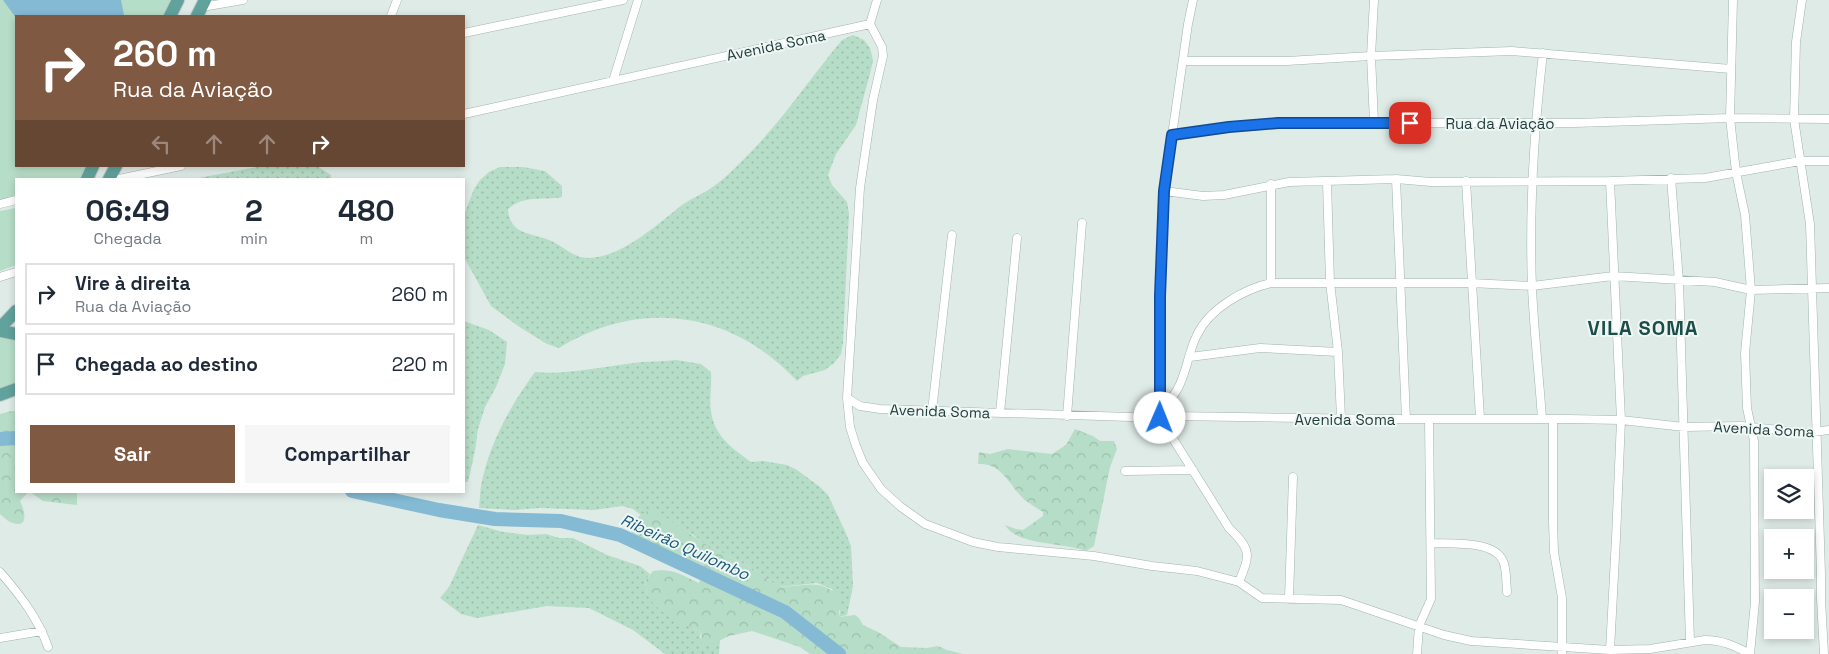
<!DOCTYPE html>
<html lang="pt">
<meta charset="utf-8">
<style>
:root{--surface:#fff;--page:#f6f6f7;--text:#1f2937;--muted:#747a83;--line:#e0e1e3;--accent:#805942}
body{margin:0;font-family:"Space Grotesk",sans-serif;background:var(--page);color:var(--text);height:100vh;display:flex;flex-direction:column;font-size:19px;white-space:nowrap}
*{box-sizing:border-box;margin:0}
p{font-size:16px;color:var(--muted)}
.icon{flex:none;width:28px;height:28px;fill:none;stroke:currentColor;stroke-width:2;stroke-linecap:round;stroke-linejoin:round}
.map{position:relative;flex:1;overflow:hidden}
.drawer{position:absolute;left:15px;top:178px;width:450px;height:315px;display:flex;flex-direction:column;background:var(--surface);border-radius:0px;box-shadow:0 2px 8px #0003}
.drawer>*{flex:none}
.guide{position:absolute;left:15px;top:15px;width:450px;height:152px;border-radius:0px;box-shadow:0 2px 8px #0003;background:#805942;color:#fff;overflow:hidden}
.fabs{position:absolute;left:1764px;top:469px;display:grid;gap:10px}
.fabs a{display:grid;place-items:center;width:50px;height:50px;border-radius:0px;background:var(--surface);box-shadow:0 2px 8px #0003;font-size:25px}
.pin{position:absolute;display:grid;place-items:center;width:42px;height:42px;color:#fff;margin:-21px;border-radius:10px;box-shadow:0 2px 8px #0006}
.me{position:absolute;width:55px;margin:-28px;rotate:1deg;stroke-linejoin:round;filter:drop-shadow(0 0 4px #0008)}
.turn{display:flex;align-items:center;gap:18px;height:105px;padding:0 15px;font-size:22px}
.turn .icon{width:65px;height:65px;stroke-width:2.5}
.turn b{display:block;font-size:35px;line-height:42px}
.lanes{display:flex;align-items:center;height:48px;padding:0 15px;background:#0003;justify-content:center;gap:25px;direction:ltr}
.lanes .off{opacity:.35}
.eta{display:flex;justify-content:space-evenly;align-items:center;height:85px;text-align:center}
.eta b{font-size:30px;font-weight:700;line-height:35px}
.action{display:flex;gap:10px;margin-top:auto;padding:10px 15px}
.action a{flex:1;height:58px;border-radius:0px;background:var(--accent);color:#fff;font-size:20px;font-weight:700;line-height:58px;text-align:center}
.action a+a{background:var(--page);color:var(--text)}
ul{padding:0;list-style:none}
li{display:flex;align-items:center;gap:15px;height:62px;margin:0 10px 8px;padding:0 5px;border:2px solid var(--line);border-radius:0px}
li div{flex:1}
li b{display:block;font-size:19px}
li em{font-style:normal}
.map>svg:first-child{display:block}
.grass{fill:url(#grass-dots)}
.forest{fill:url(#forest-crowns)}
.park{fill:#b6ddc7}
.water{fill:#84bad3}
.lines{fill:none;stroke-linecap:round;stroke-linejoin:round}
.river{stroke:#84bad3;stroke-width:14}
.minor-casing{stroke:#a2b3af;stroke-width:9}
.primary-casing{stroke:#c0c8c7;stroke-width:14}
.minor{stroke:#fff;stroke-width:8}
.primary{stroke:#61a29c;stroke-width:12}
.route-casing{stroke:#114b97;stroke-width:12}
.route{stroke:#1a73e8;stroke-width:9}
.labels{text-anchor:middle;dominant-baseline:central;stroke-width:4;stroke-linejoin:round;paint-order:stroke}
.street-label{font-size:15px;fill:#1f3b38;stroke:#eff7f5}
.water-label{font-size:16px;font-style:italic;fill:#185a79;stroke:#eff7f5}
.district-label{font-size:20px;font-weight:bold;letter-spacing:1px;fill:#1b4e49;stroke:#eff7f5}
</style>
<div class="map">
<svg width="1829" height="654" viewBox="0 0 1829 654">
<defs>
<pattern id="grass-dots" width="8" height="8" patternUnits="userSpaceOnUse" patternTransform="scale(1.25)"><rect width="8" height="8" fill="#b6ddc7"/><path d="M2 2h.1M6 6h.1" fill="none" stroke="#9cbfac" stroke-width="1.8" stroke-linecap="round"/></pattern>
<pattern id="forest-crowns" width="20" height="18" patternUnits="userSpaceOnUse" patternTransform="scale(1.25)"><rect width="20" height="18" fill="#b6ddc7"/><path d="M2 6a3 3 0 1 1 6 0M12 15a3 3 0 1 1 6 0" fill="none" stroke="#9cbfac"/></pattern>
</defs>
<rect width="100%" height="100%" fill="#dfebe7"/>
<path class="grass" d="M853 35 864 40 870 48 873 60 871 70 856 125 836 154 828 175 832 185 847 202 849 214 843 343 841 354 834 363 825 370 803 376 797 381C732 311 640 298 559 348L547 344 518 326 491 306 464 257V215L474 189 480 180 489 172 500 167H523L545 171 562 186V197C542 201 526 194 508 209 510 235 529 232 549 240 564 246 572 258 589 258 621 257 653 228 677 209 685 202 694 198 703 193 716 186 728 175 738 165 778 127 807 82 842 40Z
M262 166H317L331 175V179H193Z
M464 321 489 330 507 342 505 364 496 387 485 407 478 429 475 451 468 482H464Z
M676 360 701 364 711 372C712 385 709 399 711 411 714 436 733 449 751 462L763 461 787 465 797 470 820 487 828 495 845 531 851 546 853 586 847 615 839 617 840 612 832 589 817 583 778 587 757 571 702 542 692 534 641 515 633 509 622 506 594 510 540 508 514 510 479 508C480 499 480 489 482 481 491 440 511 405 535 372 567 375 601 367 633 363 647 361 662 362 676 360Z
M478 525 503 532 528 535 546 534 559 538H573L607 555 640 566 650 574 645 581 647 594 694 629 701 631 700 638 720 640 719 654H665L633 630 589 608 547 606 477 618 461 614 440 598 449 587Z"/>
<path class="forest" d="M11 411H16V491H77V505L43 501 29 491 20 501C24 508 30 529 13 523 8 522 4 517 0 514V414Z
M1075 429 1093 436 1100 441H1114L1117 449 1110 467 1094 546 1086 551C1064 542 1017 546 1005 525L1016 529 1023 530 1043 516V512C1038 509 1032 505 1026 501 1011 489 1003 462 978 464L979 452 990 454 1008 449 1052 454 1066 445Z
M649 510 660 513 702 542 757 571 778 587C802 587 821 577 839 597V617L855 615 859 618 863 625 878 632 901 647 927 648 938 646 947 650 963 654H810L800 647 752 631 729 636 708 646H702L701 631C684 626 652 610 647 593 646 589 646 585 645 581L653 571C672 568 682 575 699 583L703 570 693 562 657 551 633 542 631 527 639 516Z"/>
<path class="park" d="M0 0H173L165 16H16V166H89L83 179H16V198L0 202Z
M16 208V265L0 271V211Z
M0 336 8 337 16 340V387L0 391Z"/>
<path class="water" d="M3 0H121L124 15 16 16V18Z"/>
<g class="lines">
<path class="river" d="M0 439 16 438
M352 491 439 510 495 519 561 521 620 535 785 612 839 654"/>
<g class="minor-casing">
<path id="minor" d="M1193 0 1188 24 1164 191 1160 297V418L1229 528C1252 550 1250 555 1239 582
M1374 0 1371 56 1374 123
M1733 0 1730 118 1736 172 1745 215 1751 290 1745 353 1747 408 1754 441 1755 602 1750 654
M1802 0 1796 42 1794 119 1810 224 1821 574V599L1824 654
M202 7 243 0
M391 16 397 0
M870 24 882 47 883 56 873 100 860 188 847 398 850 427 856 446 863 463 881 489 901 507 925 524 973 542 998 547 1094 556 1152 566 1197 571 1239 582 1262 598 1341 600 1444 635 1471 641 1610 650 1650 649 1705 640C1722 640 1735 646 1750 654
M870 24 877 0
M464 33 623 0
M1183 61H1287L1371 56 1512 51 1731 69
M613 81 638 0
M464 114 870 24
M1172 135 1229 127 1278 123H1575L1730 118 1829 119
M1671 178 1679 281 1690 642
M119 179 181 166
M1396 179 1406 419
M1466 181 1480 418
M1610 181 1621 420 1616 538 1610 650
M1327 182 1330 282 1338 352 1341 418
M1164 191 1203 196 1224 195 1289 182 1396 179 1431 182 1610 181 1705 178 1800 161H1829
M0 204 16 200
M0 277 16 272
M1271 283V184
M1190 357 1260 348 1338 352
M847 398 860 406 880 409 1160 418 1171 416 1373 419H1568L1621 420 1684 427 1741 426 1807 433 1829 430
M932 411 952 235
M1161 412C1166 405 1172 398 1177 390 1187 373 1188 352 1197 335 1209 309 1244 289 1271 283H1471L1532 286 1613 276 1715 282 1751 290 1829 288
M1000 413 1017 238
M1067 416 1082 223
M1542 419C1539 375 1534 331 1532 287 1529 208 1534 130 1543 53
M1553 419V521L1554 552 1562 598V654
M1125 471 1193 470
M1432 543C1451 544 1494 540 1503 561 1507 569 1506 583 1507 592
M0 572C20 595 38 618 48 647
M1289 599 1293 477
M0 638 42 631
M1417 654 1419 626 1431 599 1429 419"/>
</g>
<g class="primary-casing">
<path id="primary" d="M170 16 178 0
M197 16 205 0
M87 179 93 166
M109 179 116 166
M0 328 16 311
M0 331 16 334
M0 395 16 389"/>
</g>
<use href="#minor" class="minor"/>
<use href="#primary" class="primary"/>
</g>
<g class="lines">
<g class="route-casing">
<path id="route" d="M1160 418V296L1164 191 1172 135 1229 127 1278 123H1410"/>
</g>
<use href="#route" class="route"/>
</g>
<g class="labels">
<g class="street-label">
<text transform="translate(776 45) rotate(-12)">Avenida Soma</text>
<text x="1500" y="123">Rua da Aviação</text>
<text transform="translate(940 411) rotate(2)">Avenida Soma</text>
<text x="1345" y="419">Avenida Soma</text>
<text transform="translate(1764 429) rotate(3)">Avenida Soma</text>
</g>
<g class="water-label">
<text transform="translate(685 547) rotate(24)">Ribeirão Quilombo</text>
</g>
<g class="district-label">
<text x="1643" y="328">VILA SOMA</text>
</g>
</g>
</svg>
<div class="fabs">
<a><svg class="icon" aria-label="layers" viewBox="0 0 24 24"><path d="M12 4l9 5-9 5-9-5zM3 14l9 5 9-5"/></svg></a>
<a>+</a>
<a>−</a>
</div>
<div class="pin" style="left:1410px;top:123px;background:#d93025"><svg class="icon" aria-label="arrive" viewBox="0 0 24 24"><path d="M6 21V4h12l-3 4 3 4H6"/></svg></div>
<svg class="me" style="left:1160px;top:418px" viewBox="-20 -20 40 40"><circle r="19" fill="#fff"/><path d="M0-13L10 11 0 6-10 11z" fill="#1a73e8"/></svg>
<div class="guide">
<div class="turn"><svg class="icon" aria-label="right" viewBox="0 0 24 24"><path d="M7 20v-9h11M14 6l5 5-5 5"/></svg><div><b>260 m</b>Rua da Aviação</div></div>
<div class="lanes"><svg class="icon off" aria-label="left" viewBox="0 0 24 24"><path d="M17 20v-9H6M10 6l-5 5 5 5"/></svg><svg class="icon off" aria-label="ahead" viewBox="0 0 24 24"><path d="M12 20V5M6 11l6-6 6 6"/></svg><svg class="icon off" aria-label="ahead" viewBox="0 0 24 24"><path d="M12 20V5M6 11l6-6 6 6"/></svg><svg class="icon" aria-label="right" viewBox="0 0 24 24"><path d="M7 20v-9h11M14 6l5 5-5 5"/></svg></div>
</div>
<section class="drawer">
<div class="eta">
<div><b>06:49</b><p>Chegada</p></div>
<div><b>2</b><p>min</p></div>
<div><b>480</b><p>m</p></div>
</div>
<ul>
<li><svg class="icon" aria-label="right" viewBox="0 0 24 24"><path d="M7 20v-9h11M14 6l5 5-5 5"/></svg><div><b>Vire à direita</b><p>Rua da Aviação</p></div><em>260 m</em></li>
<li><svg class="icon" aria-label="arrive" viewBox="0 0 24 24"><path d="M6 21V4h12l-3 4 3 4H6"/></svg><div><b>Chegada ao destino</b></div><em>220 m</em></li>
</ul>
<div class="action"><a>Sair</a><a>Compartilhar</a></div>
</section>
</div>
